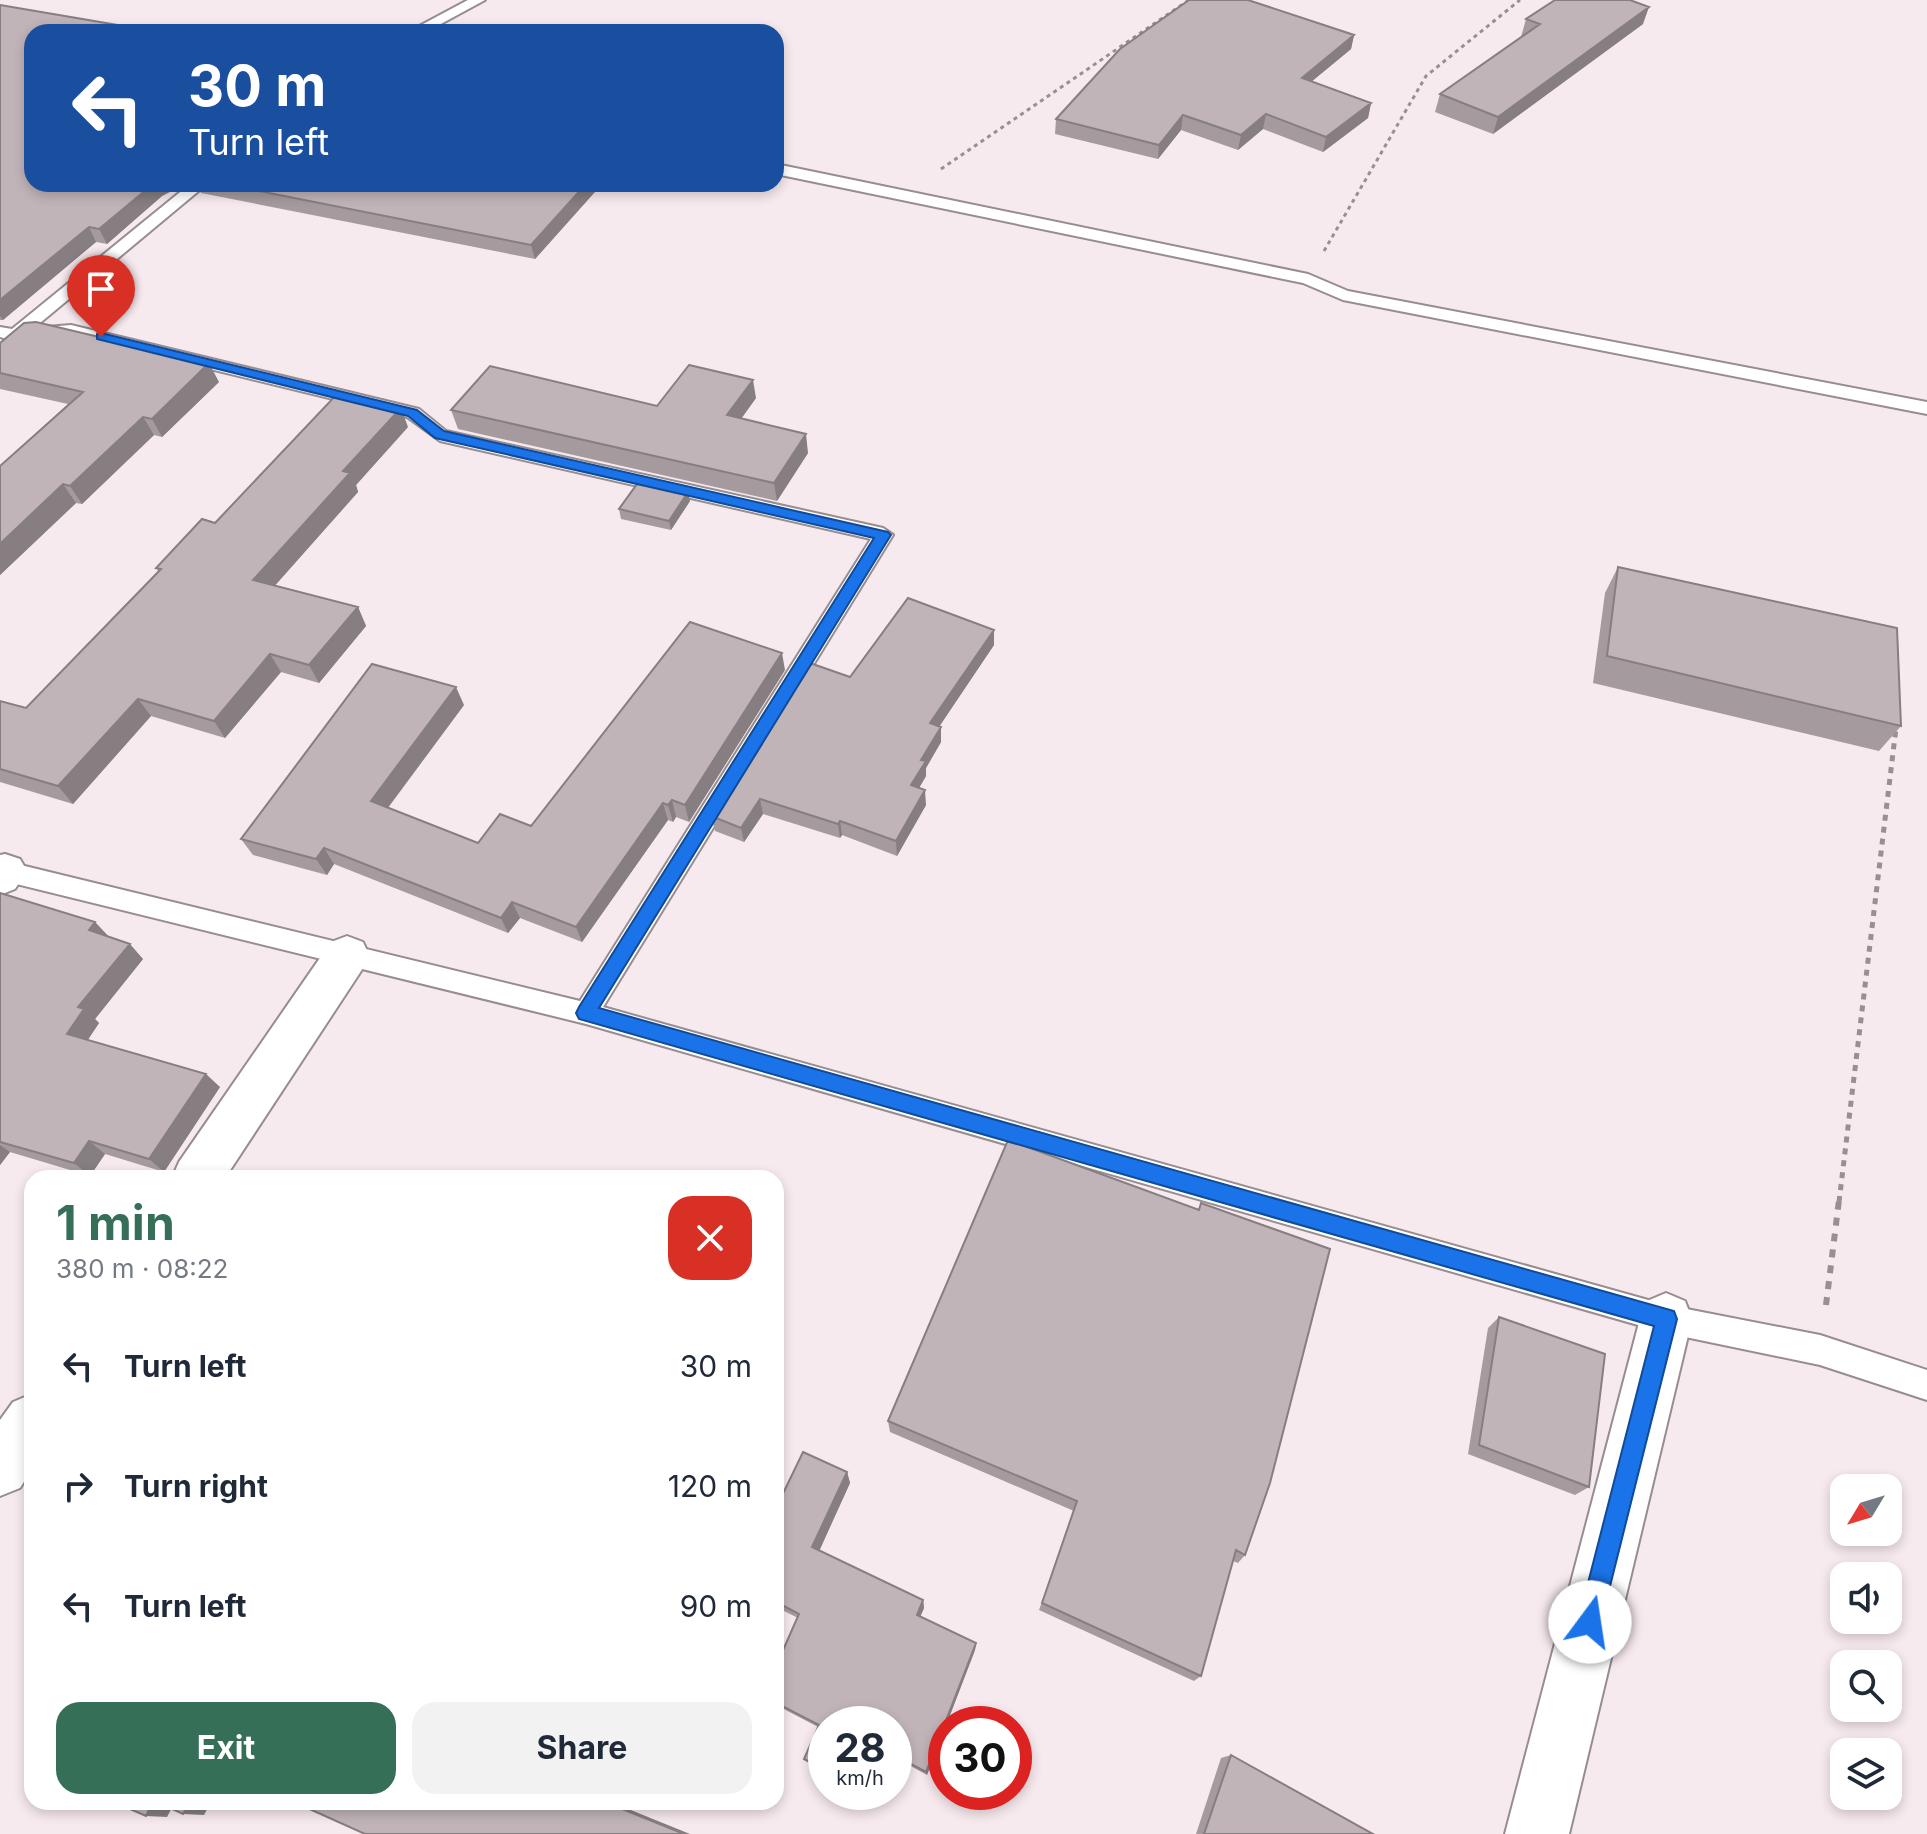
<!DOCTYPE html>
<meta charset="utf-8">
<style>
:root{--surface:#fff;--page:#f2f2f3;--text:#1f2937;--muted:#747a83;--accent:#366f58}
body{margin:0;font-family:Inter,sans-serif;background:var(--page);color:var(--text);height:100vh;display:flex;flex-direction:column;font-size:30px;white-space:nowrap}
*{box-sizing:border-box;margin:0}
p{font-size:26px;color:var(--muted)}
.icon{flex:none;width:44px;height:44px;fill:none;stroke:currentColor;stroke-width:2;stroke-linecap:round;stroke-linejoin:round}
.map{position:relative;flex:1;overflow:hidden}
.panel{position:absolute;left:24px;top:1170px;width:760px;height:640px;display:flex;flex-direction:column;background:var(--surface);border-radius:24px;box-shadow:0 4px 12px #0003}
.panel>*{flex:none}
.top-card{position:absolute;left:24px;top:24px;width:760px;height:168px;border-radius:24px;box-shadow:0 4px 12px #0003;background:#1a4fa0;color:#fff;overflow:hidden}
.needle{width:52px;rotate:232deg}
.controls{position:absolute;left:1830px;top:1474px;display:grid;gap:16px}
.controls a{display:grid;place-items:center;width:72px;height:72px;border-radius:16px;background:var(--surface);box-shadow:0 4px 12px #0003;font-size:40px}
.speed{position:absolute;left:808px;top:1706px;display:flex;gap:16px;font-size:40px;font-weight:700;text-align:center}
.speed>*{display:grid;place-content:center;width:104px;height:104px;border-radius:50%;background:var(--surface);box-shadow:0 4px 12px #0003;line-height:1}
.speed small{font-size:20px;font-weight:400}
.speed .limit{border:12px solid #d22;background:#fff;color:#111}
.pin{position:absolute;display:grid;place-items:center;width:68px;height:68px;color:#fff;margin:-82px -34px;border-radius:50% 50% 50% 0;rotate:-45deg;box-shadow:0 0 8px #0007}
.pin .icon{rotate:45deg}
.me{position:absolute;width:88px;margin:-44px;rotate:14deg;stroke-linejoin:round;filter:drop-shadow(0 0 6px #0008)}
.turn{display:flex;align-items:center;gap:28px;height:168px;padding:0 32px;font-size:36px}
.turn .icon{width:104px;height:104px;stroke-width:2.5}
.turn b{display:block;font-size:56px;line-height:68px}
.round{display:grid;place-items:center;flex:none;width:84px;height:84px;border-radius:24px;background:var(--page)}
.summary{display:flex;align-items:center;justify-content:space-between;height:136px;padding:0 32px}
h1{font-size:48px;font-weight:700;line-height:60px;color:var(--accent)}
.action{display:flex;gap:16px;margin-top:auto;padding:16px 32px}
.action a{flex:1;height:92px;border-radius:24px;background:var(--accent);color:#fff;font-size:32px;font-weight:700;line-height:92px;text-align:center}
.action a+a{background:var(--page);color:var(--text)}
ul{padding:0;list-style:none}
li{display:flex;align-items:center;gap:24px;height:120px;padding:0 32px}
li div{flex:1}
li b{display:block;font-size:30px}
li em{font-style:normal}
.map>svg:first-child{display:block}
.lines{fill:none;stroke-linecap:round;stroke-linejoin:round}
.lane-casing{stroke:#978c90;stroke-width:4}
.street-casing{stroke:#978c90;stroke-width:4}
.path-far2{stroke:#988f92;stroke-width:3;stroke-dasharray:4 4;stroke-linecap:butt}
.path-far1{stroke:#988f92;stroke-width:5;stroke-dasharray:6 6;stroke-linecap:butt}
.path{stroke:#988f92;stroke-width:6;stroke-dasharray:8 8;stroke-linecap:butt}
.lane{fill:#fff;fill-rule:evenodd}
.street{fill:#fff;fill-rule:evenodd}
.wall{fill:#a59b9e}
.shaded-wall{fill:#867e81}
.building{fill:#c0b4b8;stroke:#867e81;stroke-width:2}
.route{fill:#1a73e8;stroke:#114b97;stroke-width:2}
</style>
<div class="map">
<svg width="1927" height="1834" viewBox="0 0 1927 1834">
<rect width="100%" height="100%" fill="#f7eaef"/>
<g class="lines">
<g class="lane-casing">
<path id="lane" d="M468 0H485L426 32H408Z
M776 164 1308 274 1348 291 1927 402V414L1343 300 1303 283 776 174Z
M190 184H207L34 328 71 325 419 409 446 431 883 528 893 535 603 1007 1666 1305 1820 1335 1927 1370V1400L1820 1365 1666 1333 586 1024 0 880V860L580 1001 871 539 440 441 407 417 71 335 14 341 0 337V327L12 329Z"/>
</g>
<g class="street-casing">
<path id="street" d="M5 854 20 859 27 871 15 889 0 895V855Z
M347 936 363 942 369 955 363 968 225 1178H172L179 1162 331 942Z
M1666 1293 1685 1301 1692 1319 1569 1834H1505L1640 1319 1647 1301Z
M32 1394V1469L20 1488 0 1496V1420L13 1402Z"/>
</g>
<path class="path-far2" d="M941 169 1189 0
M1324 251 1426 76 1520 0"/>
<path class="path-far1" d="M1839 1202 1896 728"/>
<path class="path" d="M1826 1305 1839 1200"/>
<use href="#lane" class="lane"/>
<use href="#street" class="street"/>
</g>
<path class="wall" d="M0 3 32 184H185L162 196 107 244 96 242 3 320H0Z
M1526 19 1643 24 1493 134 1435 112 1440 94 1521 37Z
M1354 35 1351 49 1312 81 1371 103 1368 118 1323 152 1263 129 1238 150 1181 130 1158 159 1055 134 1056 119Z
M197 184H602L535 259 201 193Z
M0 343 219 382 162 437 154 435 82 504 76 503 0 575V466L68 404 0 389Z
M756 398 741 419 808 453 777 501 458 429 451 410 657 406Z
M408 427 356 485 358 492 275 585 358 607 366 626 319 683 281 672 225 738 151 716 73 804 0 782V701L26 708 159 572 156 568 215 523Z
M688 492 690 501 671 530 621 519 619 509Z
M1618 567 1901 726 1879 751 1593 683 1605 593Z
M994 645 939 726 941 727V742L926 768V776L919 788 926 805 897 856 842 835 840 838 763 814 744 842 715 831 711 816 850 677Z
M785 670 689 822 676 817 673 822 668 820 582 942 520 918 508 933 334 864 327 875 253 855 241 839 464 705 388 808 478 843 531 826Z
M0 893 95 922 109 937 143 959 95 1019 99 1023 88 1040 220 1087 164 1172 105 1154 90 1176 10 1152 0 1165Z
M1008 1140 1245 1555 1238 1563 1233 1561 1201 1676 1194 1681 1039 1610 1074 1511 890 1432 888 1421Z
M1499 1317 1589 1487 1575 1495 1468 1454 1488 1328Z
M847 1472 850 1483 819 1550 923 1600 924 1608 920 1617 976 1643 975 1650 927 1775 894 1757V1724L818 1727 776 1705V1666L798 1618 776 1607V1508Z
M1231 1755 1373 1834H1196L1221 1758Z"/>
<path class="shaded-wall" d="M1649 7 1643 24 1493 134 1498 117Z
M1354 35 1351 49 1299 92 1302 78Z
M1371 103 1368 118 1323 152 1326 137Z
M1266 114 1263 129 1238 150 1241 135Z
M1183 115 1181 130 1158 159 1159 145Z
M153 184H185L162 196 107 244 99 229Z
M586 184H602L535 259 531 245Z
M89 227 96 242 3 320 0 316V300Z
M209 363 219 382 162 437 152 419Z
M753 380 756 398 730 434 727 415Z
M401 408 408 427 356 485 358 492 264 598 253 580 343 471Z
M143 417 154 435 82 504 70 486Z
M806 434 808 453 777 501 774 483Z
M63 484 76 503 0 575V544Z
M688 492 690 501 671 530 669 521Z
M358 607 366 626 319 683 309 665Z
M994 630V645L931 739 930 723Z
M782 653 785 670 689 822 685 805Z
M270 654 281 672 225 738 214 721Z
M456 687 464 705 380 818 371 801Z
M138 699 151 716 73 804 58 786Z
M941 727V742L926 768V776L912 800 911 785 921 760Z
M925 790 926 805 897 856 896 841Z
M760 799 763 814 744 842 741 828Z
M672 800 676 817 673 822 668 805Z
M663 803 668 820 582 942 576 927Z
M840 821 842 835 840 838 838 824Z
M324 848 334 864 327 875 316 859Z
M512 902 520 918 508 933 501 918Z
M95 922 109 937 89 930Z
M130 944 143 959 95 1019 99 1023 82 1048 67 1034 78 1007Z
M206 1074 220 1087 164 1172 149 1159Z
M89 1141 105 1154 90 1176 74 1163Z
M0 1145 10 1152 0 1165Z
M847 1472 850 1483 817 1556 812 1547Z
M923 1600 924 1608 918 1622 917 1615Z
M976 1643 975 1650 927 1775 926 1772Z
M153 1802H175L167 1817 146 1816Z
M190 1802H211L204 1815 183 1814Z
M605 1802H611L690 1834H684Z"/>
<path class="building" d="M1189 0H1248L1354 35 1302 78 1371 103 1326 137 1266 114 1241 135 1183 115 1159 145 1056 119 1120 49Z
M1555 0H1630L1649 7 1498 117 1440 94 1540 24 1526 19Z
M0 5 159 32H32V184H153L99 229 89 227 0 300Z
M224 184H586L531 245Z
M36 322 209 363 152 419 143 417 70 486 63 484 0 544V466L83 392 0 373V343L24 323Z
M689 365 753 380 727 415 806 434 774 483 451 410 490 366 657 406Z
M338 393 401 408 343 471 350 473 253 580 358 607 309 665 270 654 214 721 138 699 58 786 0 769V701L26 708 161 569 156 568 202 519 215 523Z
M640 480 688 492 669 521 619 509Z
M1618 567 1897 628 1901 726 1607 656Z
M908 598 994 630 930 723 941 727 921 760 926 761 911 785 925 790 896 841 840 821 838 824 760 799 741 828 711 816 807 662 850 677Z
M690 622 782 653 685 805 672 800 668 805 663 803 576 927 512 902 501 918 324 848 316 859 241 839 372 664 456 687 371 801 478 843 500 814 531 826Z
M0 893 95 922 89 930 130 944 78 1007 84 1009 67 1034 206 1074 149 1159 89 1141 74 1163 0 1142Z
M1008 1140 1199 1210 1201 1203 1330 1249 1270 1483 1245 1555 1236 1550 1201 1676 1042 1603 1077 1501 888 1421Z
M1499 1317 1605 1354 1589 1487 1479 1445Z
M803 1452 847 1472 812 1547 923 1600 917 1615 976 1643 926 1772 894 1755V1724H826V1771L804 1759 819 1725 776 1703V1666L799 1614 776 1602V1508Z
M1231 1755 1373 1834H1204Z
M114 1802H153L146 1816Z
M157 1802H190L183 1814Z
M294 1802H605L684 1834H365Z"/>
<path class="route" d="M101 333 417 410 444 431 888 532 891 535 599 1008 1674 1311 1677 1319 1599 1630 1590 1634 1582 1630 1578 1622 1654 1326 579 1019 576 1013 579 1007 874 538 435 438 408 416 97 339V334Z"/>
</svg>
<div class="controls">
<a><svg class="needle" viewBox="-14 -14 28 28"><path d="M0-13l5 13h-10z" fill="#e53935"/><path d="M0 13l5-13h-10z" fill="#747a83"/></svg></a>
<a><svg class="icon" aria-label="sound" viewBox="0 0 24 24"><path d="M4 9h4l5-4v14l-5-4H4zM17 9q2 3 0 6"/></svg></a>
<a><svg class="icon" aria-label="search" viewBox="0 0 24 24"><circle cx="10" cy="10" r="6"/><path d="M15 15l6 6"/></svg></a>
<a><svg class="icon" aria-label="layers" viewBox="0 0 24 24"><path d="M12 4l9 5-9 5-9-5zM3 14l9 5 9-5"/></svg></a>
</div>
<div class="speed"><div>28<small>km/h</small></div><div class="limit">30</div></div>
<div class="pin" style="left:101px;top:337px;background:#d93025"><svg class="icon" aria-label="arrive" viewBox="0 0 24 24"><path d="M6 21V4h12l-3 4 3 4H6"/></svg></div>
<svg class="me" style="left:1590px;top:1622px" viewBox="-20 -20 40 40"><circle r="19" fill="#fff"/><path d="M0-13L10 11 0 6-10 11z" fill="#1a73e8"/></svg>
<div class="top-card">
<div class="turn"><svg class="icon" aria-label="left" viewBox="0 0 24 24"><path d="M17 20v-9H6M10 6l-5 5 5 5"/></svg><div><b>30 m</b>Turn left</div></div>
</div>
<section class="panel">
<div class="summary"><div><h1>1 min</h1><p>380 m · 08:22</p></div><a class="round" style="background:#d93025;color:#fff"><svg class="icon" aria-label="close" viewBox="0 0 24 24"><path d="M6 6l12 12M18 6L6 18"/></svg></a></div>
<ul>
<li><svg class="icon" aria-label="left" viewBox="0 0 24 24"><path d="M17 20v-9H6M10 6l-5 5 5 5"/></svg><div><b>Turn left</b></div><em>30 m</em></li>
<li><svg class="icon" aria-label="right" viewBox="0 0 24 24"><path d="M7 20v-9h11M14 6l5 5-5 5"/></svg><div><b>Turn right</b></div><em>120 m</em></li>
<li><svg class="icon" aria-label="left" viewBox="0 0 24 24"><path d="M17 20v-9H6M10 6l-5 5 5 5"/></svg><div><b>Turn left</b></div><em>90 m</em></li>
</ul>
<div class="action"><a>Exit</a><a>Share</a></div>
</section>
</div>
